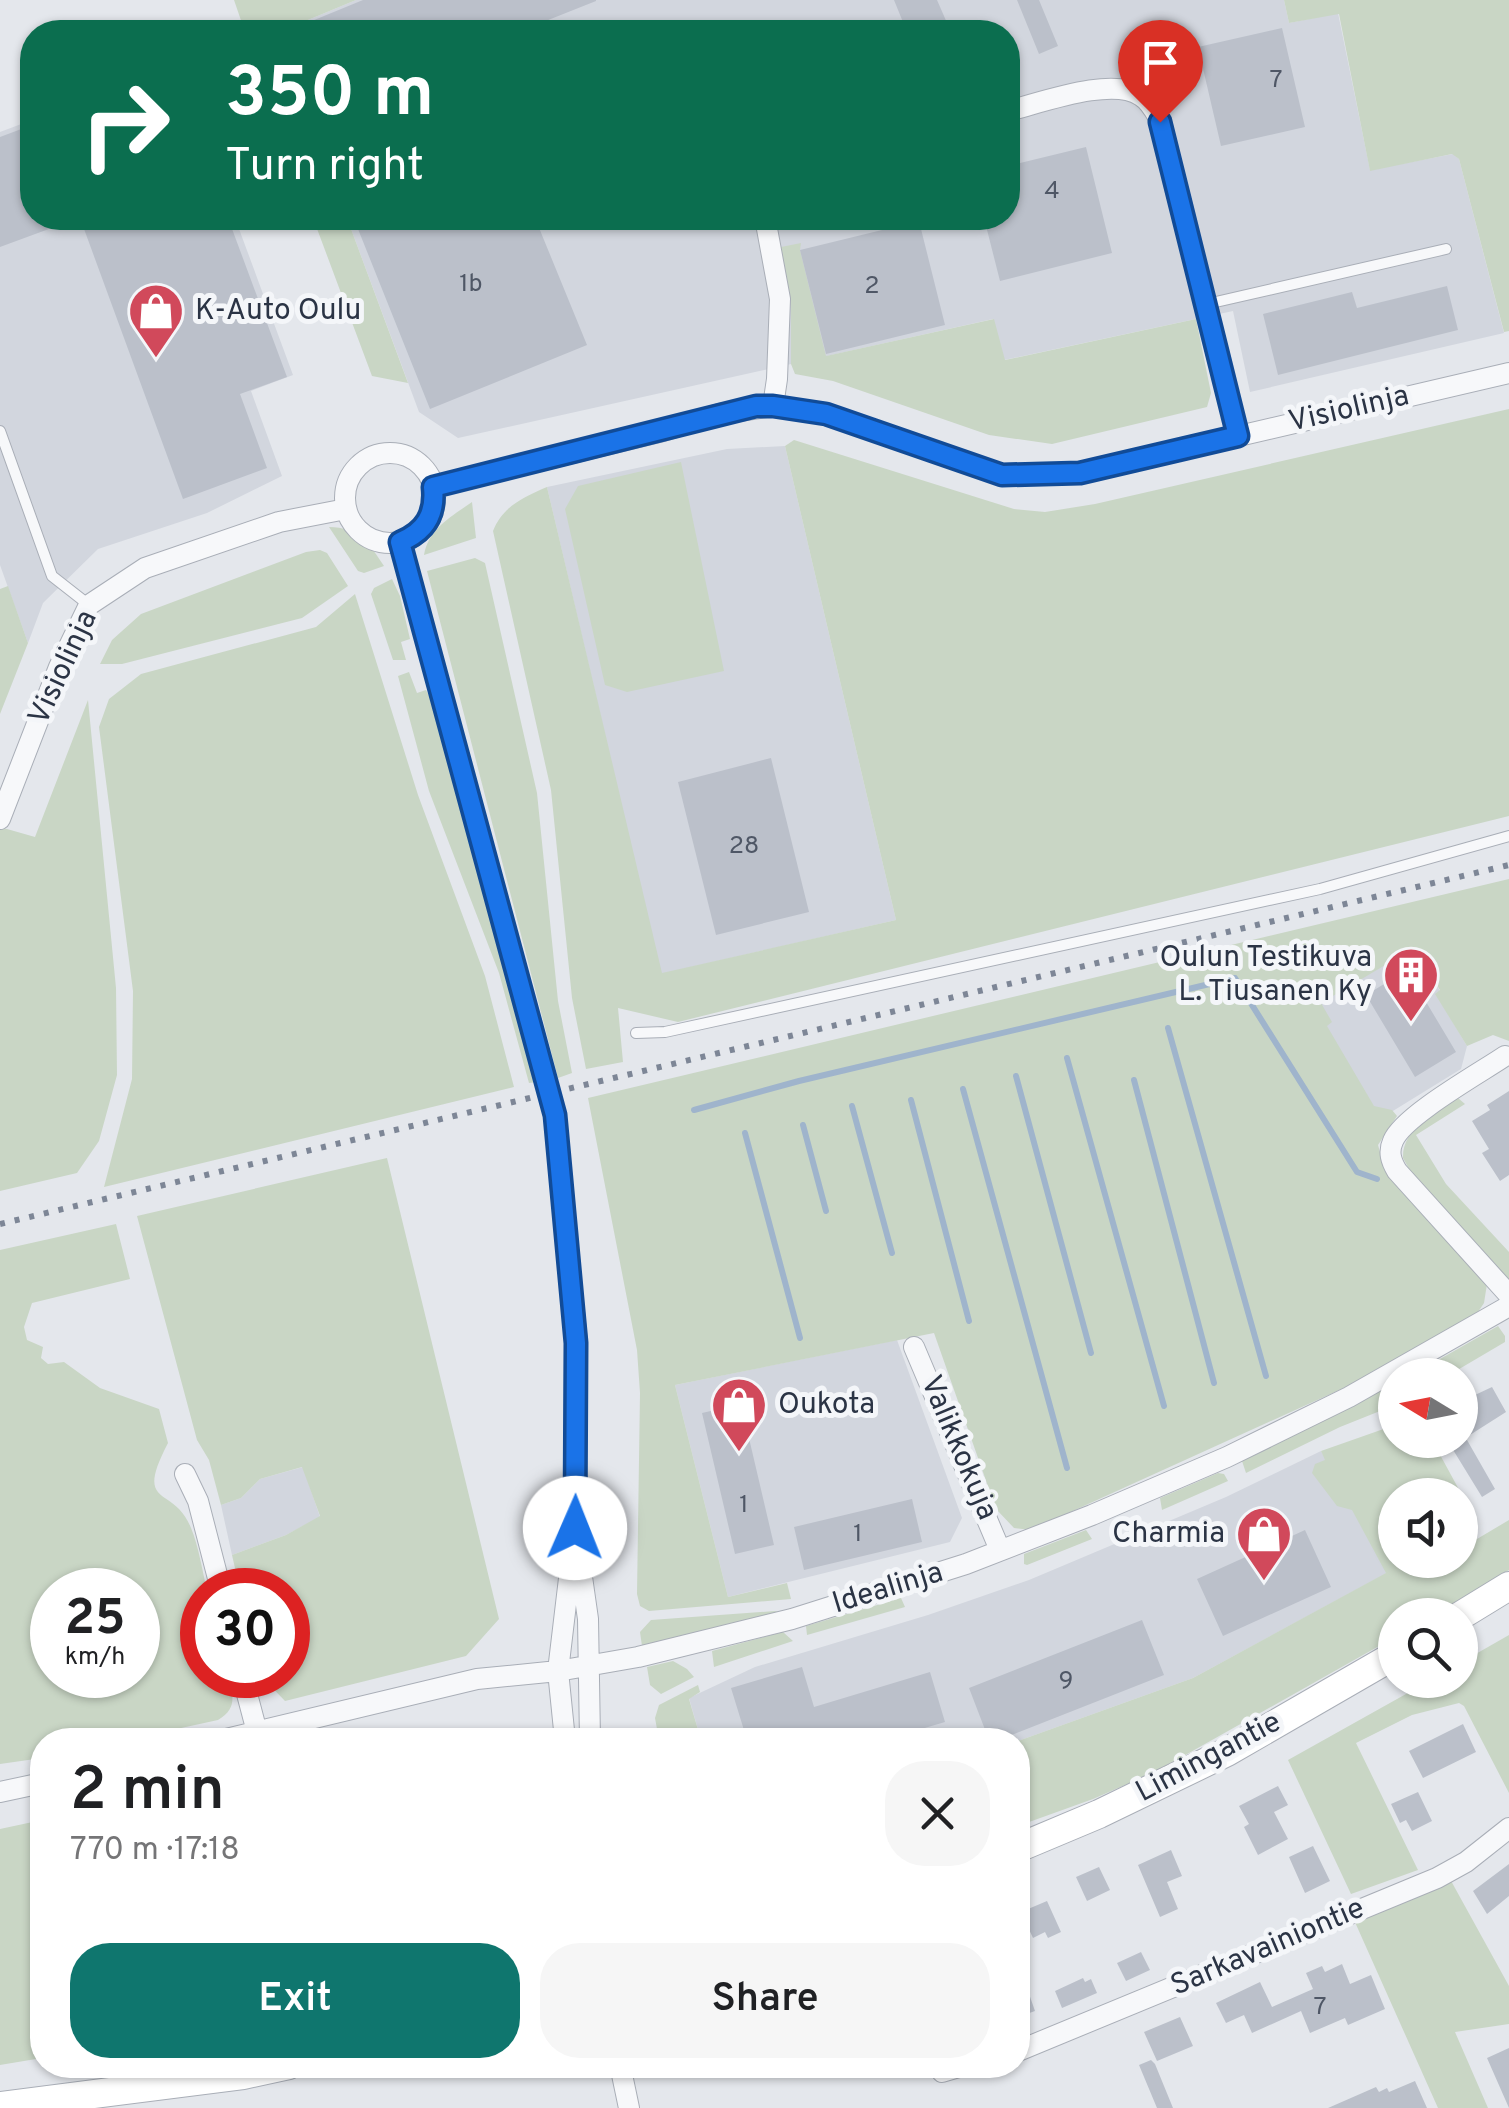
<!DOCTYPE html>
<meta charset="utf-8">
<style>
:root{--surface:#fff;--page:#f6f6f6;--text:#202124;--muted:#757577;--accent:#0f766e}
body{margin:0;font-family:Overpass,sans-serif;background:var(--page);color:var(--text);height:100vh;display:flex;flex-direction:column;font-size:38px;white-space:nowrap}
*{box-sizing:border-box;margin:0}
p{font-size:32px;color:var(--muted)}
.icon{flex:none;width:55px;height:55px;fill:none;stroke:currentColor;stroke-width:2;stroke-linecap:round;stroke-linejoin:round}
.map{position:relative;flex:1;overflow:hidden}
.details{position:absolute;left:30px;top:1728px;width:1000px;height:350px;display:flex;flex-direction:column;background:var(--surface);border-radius:40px;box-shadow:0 2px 8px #0004}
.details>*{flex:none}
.banner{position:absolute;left:20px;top:20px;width:1000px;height:210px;border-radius:40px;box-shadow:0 2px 8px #0004;background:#0b6e4f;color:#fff;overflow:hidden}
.needle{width:65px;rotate:280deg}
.fabs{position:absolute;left:1378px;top:1358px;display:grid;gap:20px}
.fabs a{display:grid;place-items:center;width:100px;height:100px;border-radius:50%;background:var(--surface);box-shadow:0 2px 8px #0004;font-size:50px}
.speed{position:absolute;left:30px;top:1568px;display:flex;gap:20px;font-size:50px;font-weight:700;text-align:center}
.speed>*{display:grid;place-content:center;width:130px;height:130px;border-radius:50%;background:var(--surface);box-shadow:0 2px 8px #0004;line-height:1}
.speed small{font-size:25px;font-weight:400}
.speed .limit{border:15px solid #d22;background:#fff;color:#111}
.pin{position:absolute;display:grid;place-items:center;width:85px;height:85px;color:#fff;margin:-102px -42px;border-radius:50% 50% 50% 0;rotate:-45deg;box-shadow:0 0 10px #0007}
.pin .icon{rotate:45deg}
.me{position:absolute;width:110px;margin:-55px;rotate:1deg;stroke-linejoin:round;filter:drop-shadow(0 0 8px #0008)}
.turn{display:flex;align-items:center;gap:35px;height:210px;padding:0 40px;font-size:45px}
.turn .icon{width:130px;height:130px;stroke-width:2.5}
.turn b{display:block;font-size:70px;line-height:85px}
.round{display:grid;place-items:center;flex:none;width:105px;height:105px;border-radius:40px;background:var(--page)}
.headline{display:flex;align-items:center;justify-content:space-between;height:170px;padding:0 40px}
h1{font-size:60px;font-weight:600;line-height:75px}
.action{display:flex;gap:20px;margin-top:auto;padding:20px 40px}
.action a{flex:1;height:115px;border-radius:40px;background:var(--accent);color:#fff;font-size:40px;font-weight:600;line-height:115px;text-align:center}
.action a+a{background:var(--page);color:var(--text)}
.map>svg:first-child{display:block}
.built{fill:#d2d6de}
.green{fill:#c9d6c5;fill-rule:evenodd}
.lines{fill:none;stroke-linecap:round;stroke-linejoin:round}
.stream{stroke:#9fb4cc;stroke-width:6}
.building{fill:#bbc0ca}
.service-casing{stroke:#a9aeb7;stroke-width:12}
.minor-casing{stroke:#a9aeb7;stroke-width:22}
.secondary-casing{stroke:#a9aeb7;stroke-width:30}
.service{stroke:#f7f8fa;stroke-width:10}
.minor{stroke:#f7f8fa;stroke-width:20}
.secondary{stroke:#fff;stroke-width:28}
.rail{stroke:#7d8696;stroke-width:6;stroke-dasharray:5 10;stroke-linecap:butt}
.route-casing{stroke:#114b97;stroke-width:25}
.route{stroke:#1a73e8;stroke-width:18}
.labels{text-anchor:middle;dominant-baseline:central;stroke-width:10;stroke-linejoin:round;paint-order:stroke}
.number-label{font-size:25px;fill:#4f5766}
.poi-label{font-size:30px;fill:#2b3445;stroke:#f4f6f9;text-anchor:start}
.street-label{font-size:30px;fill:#2b3445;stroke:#f4f6f9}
</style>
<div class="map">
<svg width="1509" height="2108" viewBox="0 0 1509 2108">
<rect width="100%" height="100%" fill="#e4e7ec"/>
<path class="built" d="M356 0H1284L1289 23 1338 13 1370 170 1453 154 1459 159 1504 333 1250 392 1233 311 1004 360 993 319 458 438 419 412 347 218H1008V32H279Z
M32 120V218H235L293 375 251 391 282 476 207 513 98 549 43 603 28 643 0 565V132Z
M785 446 896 920 661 974 547 487 727 449Z
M1409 951 1427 980 1432 978 1440 991 1436 994 1467 1046 1461 1069 1388 1114 1365 1104 1282 1017Z
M897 1340 962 1518 950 1542 728 1597 675 1385Z
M1321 1451 1387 1573 1193 1678 1018 1741 701 1740 689 1698 755 1667 928 1615 1029 1580 1226 1497Z
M303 1467 320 1517 286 1535 232 1555 221 1505 241 1498 260 1479Z"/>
<path class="green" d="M234 0H356L279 32H245Z
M1284 0H1509V331L1504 332 1459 159 1452 154 1370 171 1339 14 1289 23Z
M313 218H347L408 383 372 376Z
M801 243 800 250 826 356 994 319 1005 360 1196 319 1211 393 1207 407 1052 444 989 435 833 381 795 374 791 364V301L781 247Z
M1509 409V816L678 1022 618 1008 623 1062 586 1069 572 998 551 790 493 531C503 506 524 497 547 487L662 973 896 920 785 446 794 440 1014 509 1045 512 1095 504Z
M681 462 724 671 627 692 605 685 565 509 578 486Z
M472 502 476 538 424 555C429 528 451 517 472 502Z
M329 527C358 527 369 543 384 566L364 573 358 571Z
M320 550 327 553 348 586 302 618 122 664H100L112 640 141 614 306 552Z
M475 558 485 563 537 793 558 1001 572 1073 558 1078 427 571Z
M392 579 400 596 410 639 401 642 406 660H393L371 594 374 588Z
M8 586 28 643 0 714V589Z
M355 594 418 795 485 976 514 1087 104 1187 132 1079 133 991 99 727 109 699 141 674 316 627Z
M409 672 417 693 426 690 446 728 537 1082 529 1083 499 973 429 791 398 676Z
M88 700 116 988 117 1075 99 1141 77 1173 0 1191V827L35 837Z
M1509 879V1041L1493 1035 1467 1046 1435 994 1440 990 1432 978 1427 981 1409 951 1321 1003 1332 1022 1327 1026 1374 1106 1392 1110 1397 1116 1378 1145 1383 1163 1487 1284 1484 1303 1478 1312 1346 1387 1031 1530 1014 1528 996 1509 934 1333 675 1385 728 1597 787 1583 791 1599 649 1611 640 1606 637 1594 640 1393 637 1350 588 1098Z
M1458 1098 1465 1104 1416 1135 1446 1184 1509 1252V1282L1415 1180 1403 1158C1402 1128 1436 1113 1458 1098Z
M387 1158 499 1619 466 1656 285 1701 260 1675H288V1590H240L232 1555 286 1535 320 1516 302 1467 260 1479 241 1498 221 1505 209 1460 197 1440 137 1216Z
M116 1224 130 1279 32 1303 24 1327 27 1340 43 1347 41 1358 48 1364 64 1362 100 1388 159 1409 168 1443C133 1510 174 1484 191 1528 199 1547 202 1570 207 1590H202V1675H228C233 1694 238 1709 218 1720L126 1740H42V1758L0 1764V1250ZM52 1590H138V1675H52Z
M1498 1326 1505 1336V1342L1449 1375H1437L1433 1363Z
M1395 1384V1405L1340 1427 1246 1473 1242 1461Z
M1395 1425V1440H1432L1475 1519 1477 1539 1509 1520V1570L1433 1615H1395V1637L1157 1771 1093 1799 1018 1826V1741L1193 1678 1386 1573 1352 1510 1337 1506 1312 1473 1315 1464 1325 1460 1321 1451ZM1395 1495H1460V1560H1395Z
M1218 1473 1224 1474 1228 1481 1162 1510 1160 1498Z
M1086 1530 1092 1539 1027 1565 1024 1564V1554Z
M901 1598 905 1607 807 1635 806 1626Z
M775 1611 779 1612 642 1646 640 1632 651 1620Z
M783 1632 793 1641 714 1667 712 1651Z
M1509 1635V1793L1464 1706 1459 1703 1412 1715 1356 1743 1418 1870 1351 1894 1288 1760 1431 1680H1460V1663Z
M673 1661 687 1669 694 1677 661 1694 650 1685 647 1667Z
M698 1685 700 1692 689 1699 701 1740H659L655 1718 659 1705Z
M42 1820V2058L0 2065V1829Z
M1450 1879 1509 1986V2024L1455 2032 1488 2108H1438L1354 1920Z"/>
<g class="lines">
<path class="stream" d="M1168 1028 1266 1376
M1067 1058 1164 1406
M1016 1076 1091 1353
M1134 1080 1214 1383
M963 1089 1067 1468
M911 1100 969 1321
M852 1106 892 1253
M694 1110 799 1081 1235 978 1357 1172 1377 1179
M803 1125 826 1211
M745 1133 800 1338"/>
</g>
<path class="building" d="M363 0H596V1L518 32H285Z
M894 0H937L951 32H907Z
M1017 0H1039L1058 46 1039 54Z
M1282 28 1305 127 1221 146 1198 47Z
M32 125V218L76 219 0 247V137Z
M1086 147 1112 253 1000 281 984 218H1008V166Z
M80 218H228L287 377 240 394 267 468 183 499Z
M372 218H535L587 345 430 409 356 224Z
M919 221 945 325 826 354 800 250Z
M1447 286 1458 330 1278 375 1263 314 1352 292 1357 308Z
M771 758 809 912 716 935 678 782Z
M1407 970 1456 1052 1415 1077 1366 995Z
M1509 1091V1175L1500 1181 1482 1153 1489 1149 1472 1121 1490 1110 1487 1105Z
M1492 1387 1506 1412 1462 1440H1467L1495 1489 1482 1497 1447 1440H1460V1402Z
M741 1404 774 1545 735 1554 702 1413Z
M912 1499 922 1542 804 1570 794 1527Z
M1305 1530 1331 1587 1223 1636 1197 1579Z
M1142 1620 1164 1675 999 1740H989L969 1688Z
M802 1667 814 1707 930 1672 945 1722 884 1740H747L731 1688Z
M1463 1724 1476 1752 1423 1778 1409 1751Z
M1278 1786 1288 1805 1274 1812 1288 1839 1258 1855 1244 1827 1249 1824 1239 1806Z
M1418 1792 1432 1821 1412 1831 1406 1820 1400 1823 1391 1804Z
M1313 1846 1330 1881 1305 1893 1289 1857Z
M1171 1850 1182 1876 1167 1882 1178 1909 1160 1917 1138 1865Z
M1509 1864V1896L1487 1914 1473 1891Z
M1099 1867 1110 1890 1087 1901 1076 1877Z
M1047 1901 1061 1932 1048 1938 1045 1932 1033 1938 1021 1912Z
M1141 1952 1150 1970 1126 1981 1117 1963Z
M1342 1964 1350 1984 1371 1975 1385 2009 1348 2025 1345 2018 1310 2033 1301 2011 1252 2033 1244 2015 1226 2023 1216 2003 1260 1982 1272 2007 1313 1989 1306 1973 1322 1966 1325 1972Z
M1018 1968H1020L1035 2011 1018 2017Z
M1083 1978 1085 1982 1091 1979 1097 1993 1062 2008 1055 1991Z
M1180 2017 1193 2046 1157 2061 1144 2032Z
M1509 2048V2108L1487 2058Z
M1151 2060 1155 2064 1173 2108H1157L1139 2065Z
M1415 2081 1427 2108H1328L1376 2087 1379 2092 1387 2088 1389 2092Z"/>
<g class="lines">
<g class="service-casing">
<path id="service" d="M1207 304 1446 249
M0 431 52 576 89 605
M636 1033 665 1032 1320 889 1509 836"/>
</g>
<g class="minor-casing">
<path id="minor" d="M1008 111C1041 103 1112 76 1141 96 1151 102 1155 112 1161 122L1238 436
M765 218 780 299 777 379 773 406
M345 498a45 45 0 1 1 90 0a45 45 0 1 1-90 0Z
M433 487 663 431 719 414 773 406 826 414 1002 475 1080 473 1509 373
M400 542 555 1115 577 1343 575 1528
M0 819 59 667 89 605 145 568 279 522 346 509
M1505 1056C1480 1073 1403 1116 1393 1141 1388 1152 1391 1161 1397 1171L1509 1295
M914 1347 1000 1550
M185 1474 198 1501 221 1590
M242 1675 257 1732
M222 1740 477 1679 558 1671 638 1657 792 1619 966 1564 1092 1515 1227 1457 1349 1397 1509 1306
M565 1740 558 1671 575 1528 588 1619 590 1740
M0 1792 42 1783
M1018 2051 1437 1878 1466 1862 1509 1828
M620 2065 629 2108
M942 2072 966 2065"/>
</g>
<g class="secondary-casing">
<path id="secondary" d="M1460 1616 1509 1586
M1018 1848 1099 1814 1227 1752 1395 1655
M0 2106 243 2075 289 2065"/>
</g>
<use href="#service" class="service"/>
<use href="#minor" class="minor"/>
<use href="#secondary" class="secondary"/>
<path class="rail" d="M0 1224 1509 865"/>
</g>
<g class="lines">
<g class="route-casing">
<path id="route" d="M575 1528 576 1343 555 1115 400 542C425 532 436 514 433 487L756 406H773L826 414 1002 475 1080 473 1238 436 1160 122"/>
</g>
<use href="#route" class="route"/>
</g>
<defs>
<g id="shop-pin" transform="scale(2.875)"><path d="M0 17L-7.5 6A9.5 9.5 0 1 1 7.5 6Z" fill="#d1495b" stroke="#f4f6f9"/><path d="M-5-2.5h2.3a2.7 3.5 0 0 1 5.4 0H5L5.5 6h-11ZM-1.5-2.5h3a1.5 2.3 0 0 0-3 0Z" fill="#fff"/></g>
<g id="building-pin" transform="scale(2.875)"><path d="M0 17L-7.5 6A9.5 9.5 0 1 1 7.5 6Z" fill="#d1495b" stroke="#f4f6f9"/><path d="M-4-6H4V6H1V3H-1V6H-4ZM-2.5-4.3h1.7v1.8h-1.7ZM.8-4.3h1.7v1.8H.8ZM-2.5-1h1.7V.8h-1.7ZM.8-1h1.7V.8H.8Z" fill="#fff"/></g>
</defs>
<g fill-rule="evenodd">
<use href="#shop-pin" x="156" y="311"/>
<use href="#building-pin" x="1411" y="975"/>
<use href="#shop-pin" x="739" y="1405"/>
<use href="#shop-pin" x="1264" y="1534"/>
</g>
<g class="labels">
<g class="number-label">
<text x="1276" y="81">7</text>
<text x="1052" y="192">4</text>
<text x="471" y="285">1b</text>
<text x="872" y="287">2</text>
<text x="744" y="847">28</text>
<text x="744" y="1506">1</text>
<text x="858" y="1535">1</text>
<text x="1066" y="1682">9</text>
<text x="1320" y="2008">7</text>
</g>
<g class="poi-label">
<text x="195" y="311">K-Auto Oulu</text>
<text x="1372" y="958" text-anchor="end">Oulun Testikuva<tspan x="1372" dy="34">L. Tiusanen Ky</tspan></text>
<text x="778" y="1405">Oukota</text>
<text x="1225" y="1534" text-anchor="end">Charmia</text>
</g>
<g class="street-label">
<text transform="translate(1349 410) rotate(-13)">Visiolinja</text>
<text transform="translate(64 668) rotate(-65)">Visiolinja</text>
<text transform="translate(958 1448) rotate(67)">Valikkokuja</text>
<text transform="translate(888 1589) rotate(-17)">Idealinja</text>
<text transform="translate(1209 1758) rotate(-28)">Limingantie</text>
<text transform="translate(1268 1948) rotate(-23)">Sarkavainiontie</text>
</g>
</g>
</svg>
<div class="fabs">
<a><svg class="needle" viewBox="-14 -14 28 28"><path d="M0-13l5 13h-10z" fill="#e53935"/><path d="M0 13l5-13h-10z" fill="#757577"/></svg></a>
<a><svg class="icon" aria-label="sound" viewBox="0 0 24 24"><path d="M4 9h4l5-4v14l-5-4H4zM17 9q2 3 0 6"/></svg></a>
<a><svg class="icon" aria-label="search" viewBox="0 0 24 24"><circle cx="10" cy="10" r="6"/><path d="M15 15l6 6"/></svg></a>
</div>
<div class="speed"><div>25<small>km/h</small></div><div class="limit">30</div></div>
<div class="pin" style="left:1160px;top:122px;background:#d93025"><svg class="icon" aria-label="arrive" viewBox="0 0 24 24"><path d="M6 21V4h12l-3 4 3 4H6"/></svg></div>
<svg class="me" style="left:575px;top:1528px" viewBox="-20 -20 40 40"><circle r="19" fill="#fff"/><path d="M0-13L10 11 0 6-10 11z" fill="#1a73e8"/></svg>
<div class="banner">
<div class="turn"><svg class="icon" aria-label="right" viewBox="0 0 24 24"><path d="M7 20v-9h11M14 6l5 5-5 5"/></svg><div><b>350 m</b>Turn right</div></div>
</div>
<section class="details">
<div class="headline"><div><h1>2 min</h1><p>770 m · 17:18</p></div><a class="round"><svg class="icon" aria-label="close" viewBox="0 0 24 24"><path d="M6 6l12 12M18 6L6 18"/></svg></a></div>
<div class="action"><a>Exit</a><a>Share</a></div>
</section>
</div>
